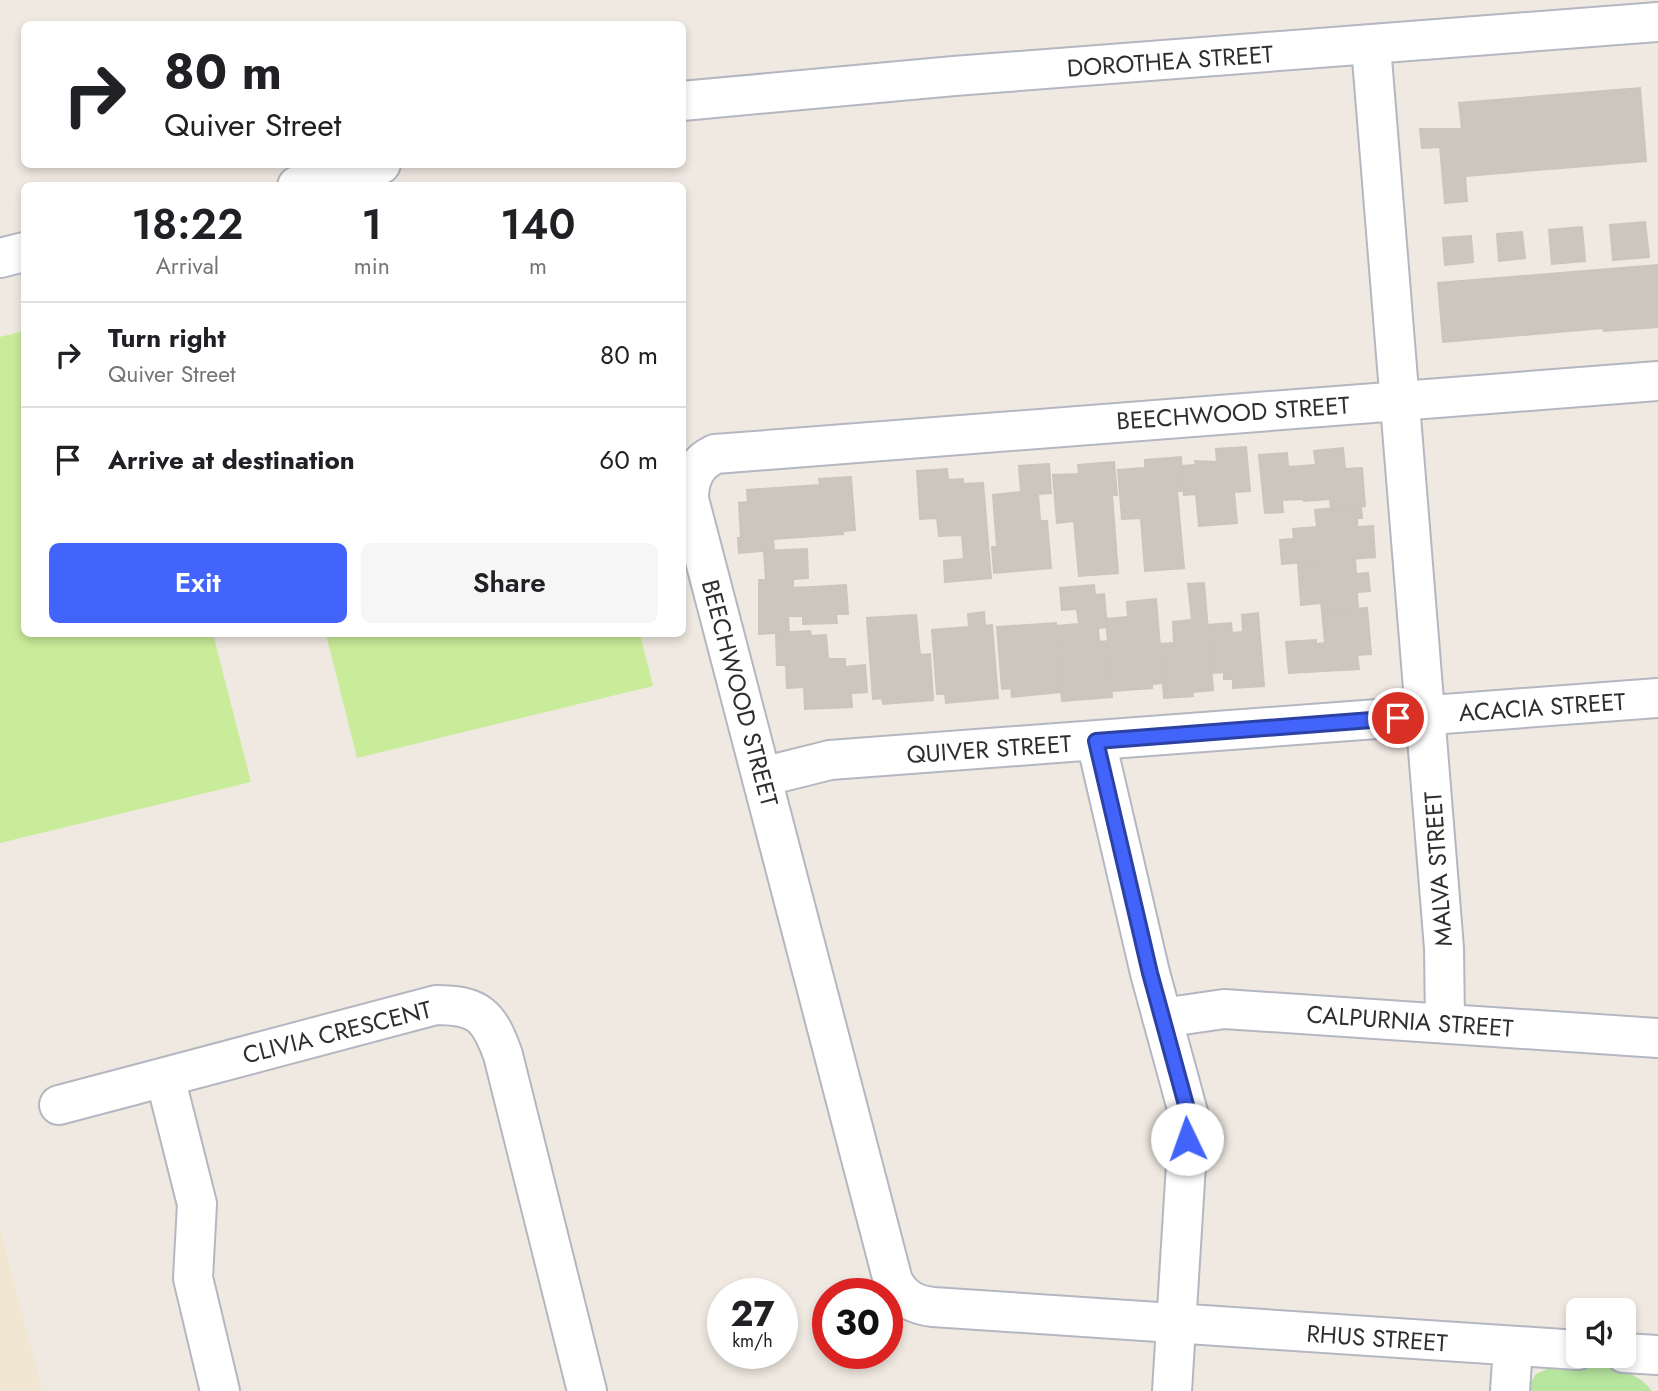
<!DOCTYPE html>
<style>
:root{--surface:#fff;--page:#f6f6f6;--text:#202124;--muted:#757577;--line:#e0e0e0;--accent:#4264fb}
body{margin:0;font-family:Jost,sans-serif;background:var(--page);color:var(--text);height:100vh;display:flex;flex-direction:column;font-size:26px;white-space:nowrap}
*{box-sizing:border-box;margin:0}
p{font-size:23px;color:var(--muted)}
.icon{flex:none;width:38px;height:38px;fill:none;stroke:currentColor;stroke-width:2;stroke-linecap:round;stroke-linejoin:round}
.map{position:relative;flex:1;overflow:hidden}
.sheet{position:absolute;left:21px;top:182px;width:665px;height:455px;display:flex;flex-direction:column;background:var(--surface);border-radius:10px;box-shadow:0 4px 10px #0003}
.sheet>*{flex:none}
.guide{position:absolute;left:21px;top:21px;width:665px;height:147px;border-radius:10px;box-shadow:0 4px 10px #0003;background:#fff;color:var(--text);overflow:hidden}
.fabs{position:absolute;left:1566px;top:1298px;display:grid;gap:14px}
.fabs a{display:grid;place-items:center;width:70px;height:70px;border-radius:10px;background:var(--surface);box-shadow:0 4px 10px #0003;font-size:35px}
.speed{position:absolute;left:707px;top:1278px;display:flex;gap:14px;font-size:35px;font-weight:700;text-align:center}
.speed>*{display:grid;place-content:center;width:91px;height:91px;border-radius:50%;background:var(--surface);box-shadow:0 4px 10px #0003;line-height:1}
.speed small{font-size:18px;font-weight:400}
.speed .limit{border:10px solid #d22;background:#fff;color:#111}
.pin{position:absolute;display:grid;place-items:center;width:60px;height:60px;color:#fff;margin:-30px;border:4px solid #fff;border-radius:50%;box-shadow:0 2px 7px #0007}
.me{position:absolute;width:77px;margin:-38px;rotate:357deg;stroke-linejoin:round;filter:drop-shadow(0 0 5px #0008)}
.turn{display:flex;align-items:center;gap:24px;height:147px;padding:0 28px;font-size:32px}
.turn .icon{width:91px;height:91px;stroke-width:2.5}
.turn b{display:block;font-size:49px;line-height:60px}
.eta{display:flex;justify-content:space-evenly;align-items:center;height:119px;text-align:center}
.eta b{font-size:42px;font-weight:600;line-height:49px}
.action{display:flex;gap:14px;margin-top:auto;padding:14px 28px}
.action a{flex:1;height:80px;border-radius:10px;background:var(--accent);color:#fff;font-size:28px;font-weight:600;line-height:80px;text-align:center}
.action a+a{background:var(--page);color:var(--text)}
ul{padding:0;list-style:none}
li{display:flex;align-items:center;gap:21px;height:105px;padding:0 28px;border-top:2px solid var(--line)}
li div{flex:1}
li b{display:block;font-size:26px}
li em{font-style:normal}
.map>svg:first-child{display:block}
.education{fill:#f0e6d1}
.green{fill:#b6e59e}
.pitch{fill:#c9ec9a}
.building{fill:#cbc7bf;stroke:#cbc5ba;stroke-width:2}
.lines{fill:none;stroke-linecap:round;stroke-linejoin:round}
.minor-casing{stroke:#b4b7c1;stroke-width:42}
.minor{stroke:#fff;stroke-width:38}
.route-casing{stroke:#2b41a3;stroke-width:18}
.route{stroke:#4264fb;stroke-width:12}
.labels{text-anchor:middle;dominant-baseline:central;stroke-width:7;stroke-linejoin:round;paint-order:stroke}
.street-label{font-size:24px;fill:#2e2e2e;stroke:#fff}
</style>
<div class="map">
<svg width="1658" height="1391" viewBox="0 0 1658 1391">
<rect width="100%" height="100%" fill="#efe9e1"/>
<path class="education" d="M0 1227 42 1391H0Z"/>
<path class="green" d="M1556 1365C1590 1367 1629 1361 1652 1391H1526L1536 1374Z"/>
<path class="pitch" d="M24 331V634H213L251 782 0 843V337Z
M326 634H640L653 686 357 758Z"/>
<path class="building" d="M1640 88 1646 161 1465 176 1467 201 1445 203 1440 147 1422 148 1420 129H1462L1459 103Z
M1645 222 1649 257 1613 260 1610 225Z
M1582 227 1585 261 1552 264 1549 230Z
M1522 232 1525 258 1499 261 1497 234Z
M1471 236 1473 262 1445 265 1443 238Z
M1658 265V327L1604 331 1603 328 1443 342 1438 283Z
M1246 447 1250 491 1234 492 1237 523 1199 526 1196 494 1184 495 1181 466 1196 465 1195 461 1217 462 1216 449Z
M1343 448 1345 469 1362 468 1365 506 1331 509 1330 499 1304 501 1303 499 1282 500 1283 512 1265 513 1259 455 1287 453 1288 467 1316 465 1314 451Z
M1181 457 1183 491H1177L1184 568 1145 571 1141 518 1122 519 1118 470 1145 468V460Z
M1114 462 1117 495H1112L1118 573 1079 576 1074 521 1057 523 1053 475 1079 474 1078 465Z
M1049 464 1051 493 1038 494 1040 521H1047L1051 568 994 573 992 547H997L993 495 1021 492 1019 466Z
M947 469 948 480 963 479V484L983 483 991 578 945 582 944 561 964 559 962 535 939 536 937 518 920 519 917 471Z
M851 477 855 530 843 531V534L773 539 774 550 739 553 738 538H741L739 503 748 502 747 490 820 485 819 479Z
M1361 506 1362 518H1357V527L1373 526 1375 557 1282 564 1280 540 1294 539 1293 529 1317 527 1315 510Z
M807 549 808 578 793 579V588L846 585 848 614H836L837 623 803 624V616H788L789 632 759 634V580H766L764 551Z
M1355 559 1356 574 1368 573 1370 591 1357 592 1358 608 1322 611 1321 603 1301 605 1298 563Z
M1204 583 1213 690 1192 692 1193 696 1164 698 1160 644 1174 643 1173 622 1192 620 1188 584Z
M1094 585 1095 595 1104 594 1107 627 1098 628 1099 642 1108 641 1112 697 1062 701 1056 626 1079 624 1077 609 1062 610 1060 588Z
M1156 599 1163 683 1152 684V688L1112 691 1106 619 1128 617 1127 602Z
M1367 608 1371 654 1357 655 1359 669 1289 673 1286 642 1316 640V644L1325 643 1322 611Z
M984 612 985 626 992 625 998 698 946 703 945 694H937L932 630 969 627 968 614Z
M1258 613 1264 686 1233 688V679H1224V672L1212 673 1208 625 1231 623 1232 633 1243 632 1242 615Z
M916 615 920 655 930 654 933 700 883 704 882 698 873 699 867 618Z
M1056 623 1061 692 1012 697 1011 688 1002 689 997 627Z
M810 631 811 636 826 635 828 659H845V667L865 665 867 692 851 693 852 707 805 709 804 687 787 688 786 665H777L776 633Z"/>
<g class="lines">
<g class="minor-casing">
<path id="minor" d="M1371 46 1444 948 1445 1023
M682 101 954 76 1658 22
M297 186 381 164
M0 258 24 252
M1096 741 1150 973 1189 1116 1172 1391
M762 777 830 760 1658 698
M1162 1018 1224 1009 1658 1038
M59 1105 165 1077
M1578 1350 933 1307C914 1305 902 1298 893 1281L689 499C689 478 696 463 715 454L1658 381
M1624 1353 1658 1355
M220 1391 193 1278 197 1204 165 1077 436 1005C479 1005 489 1016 503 1055L587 1391
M1510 1391 1513 1346"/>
</g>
<use href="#minor" class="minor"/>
</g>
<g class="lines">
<g class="route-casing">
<path id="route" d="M1187 1139 1189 1116 1150 973 1096 741 1398 718"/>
</g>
<use href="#route" class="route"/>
</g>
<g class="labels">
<g class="street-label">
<text transform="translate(1170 61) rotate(-4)">DOROTHEA STREET</text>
<text transform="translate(1233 413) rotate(-4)">BEECHWOOD STREET</text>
<text transform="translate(740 693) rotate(75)">BEECHWOOD STREET</text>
<text transform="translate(1542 707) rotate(-4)">ACACIA STREET</text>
<text transform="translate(989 749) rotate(-4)">QUIVER STREET</text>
<text transform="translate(1438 869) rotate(-94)">MALVA STREET</text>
<text transform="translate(1410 1021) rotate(4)">CALPURNIA STREET</text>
<text transform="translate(337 1032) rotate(-14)">CLIVIA CRESCENT</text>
<text transform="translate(1377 1338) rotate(4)">RHUS STREET</text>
</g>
</g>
</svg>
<div class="fabs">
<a><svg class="icon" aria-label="sound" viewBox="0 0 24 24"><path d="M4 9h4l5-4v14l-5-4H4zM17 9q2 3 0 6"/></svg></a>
</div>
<div class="speed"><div>27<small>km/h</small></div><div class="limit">30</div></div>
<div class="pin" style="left:1398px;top:718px;background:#d93025"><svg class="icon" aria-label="arrive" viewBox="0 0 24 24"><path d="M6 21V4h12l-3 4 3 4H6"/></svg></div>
<svg class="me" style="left:1187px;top:1139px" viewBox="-20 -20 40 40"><circle r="19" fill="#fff"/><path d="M0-13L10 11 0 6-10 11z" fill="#4264fb"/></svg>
<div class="guide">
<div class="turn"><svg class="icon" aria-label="right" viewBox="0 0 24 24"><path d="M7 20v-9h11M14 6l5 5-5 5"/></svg><div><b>80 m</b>Quiver Street</div></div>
</div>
<section class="sheet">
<div class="eta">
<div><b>18:22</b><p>Arrival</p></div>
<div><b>1</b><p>min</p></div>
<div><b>140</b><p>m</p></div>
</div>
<ul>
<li><svg class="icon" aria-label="right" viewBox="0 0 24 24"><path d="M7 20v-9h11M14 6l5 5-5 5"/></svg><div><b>Turn right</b><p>Quiver Street</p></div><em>80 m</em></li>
<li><svg class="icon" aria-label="arrive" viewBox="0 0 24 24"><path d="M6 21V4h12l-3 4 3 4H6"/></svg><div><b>Arrive at destination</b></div><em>60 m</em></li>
</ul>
<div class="action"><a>Exit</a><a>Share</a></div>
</section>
</div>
